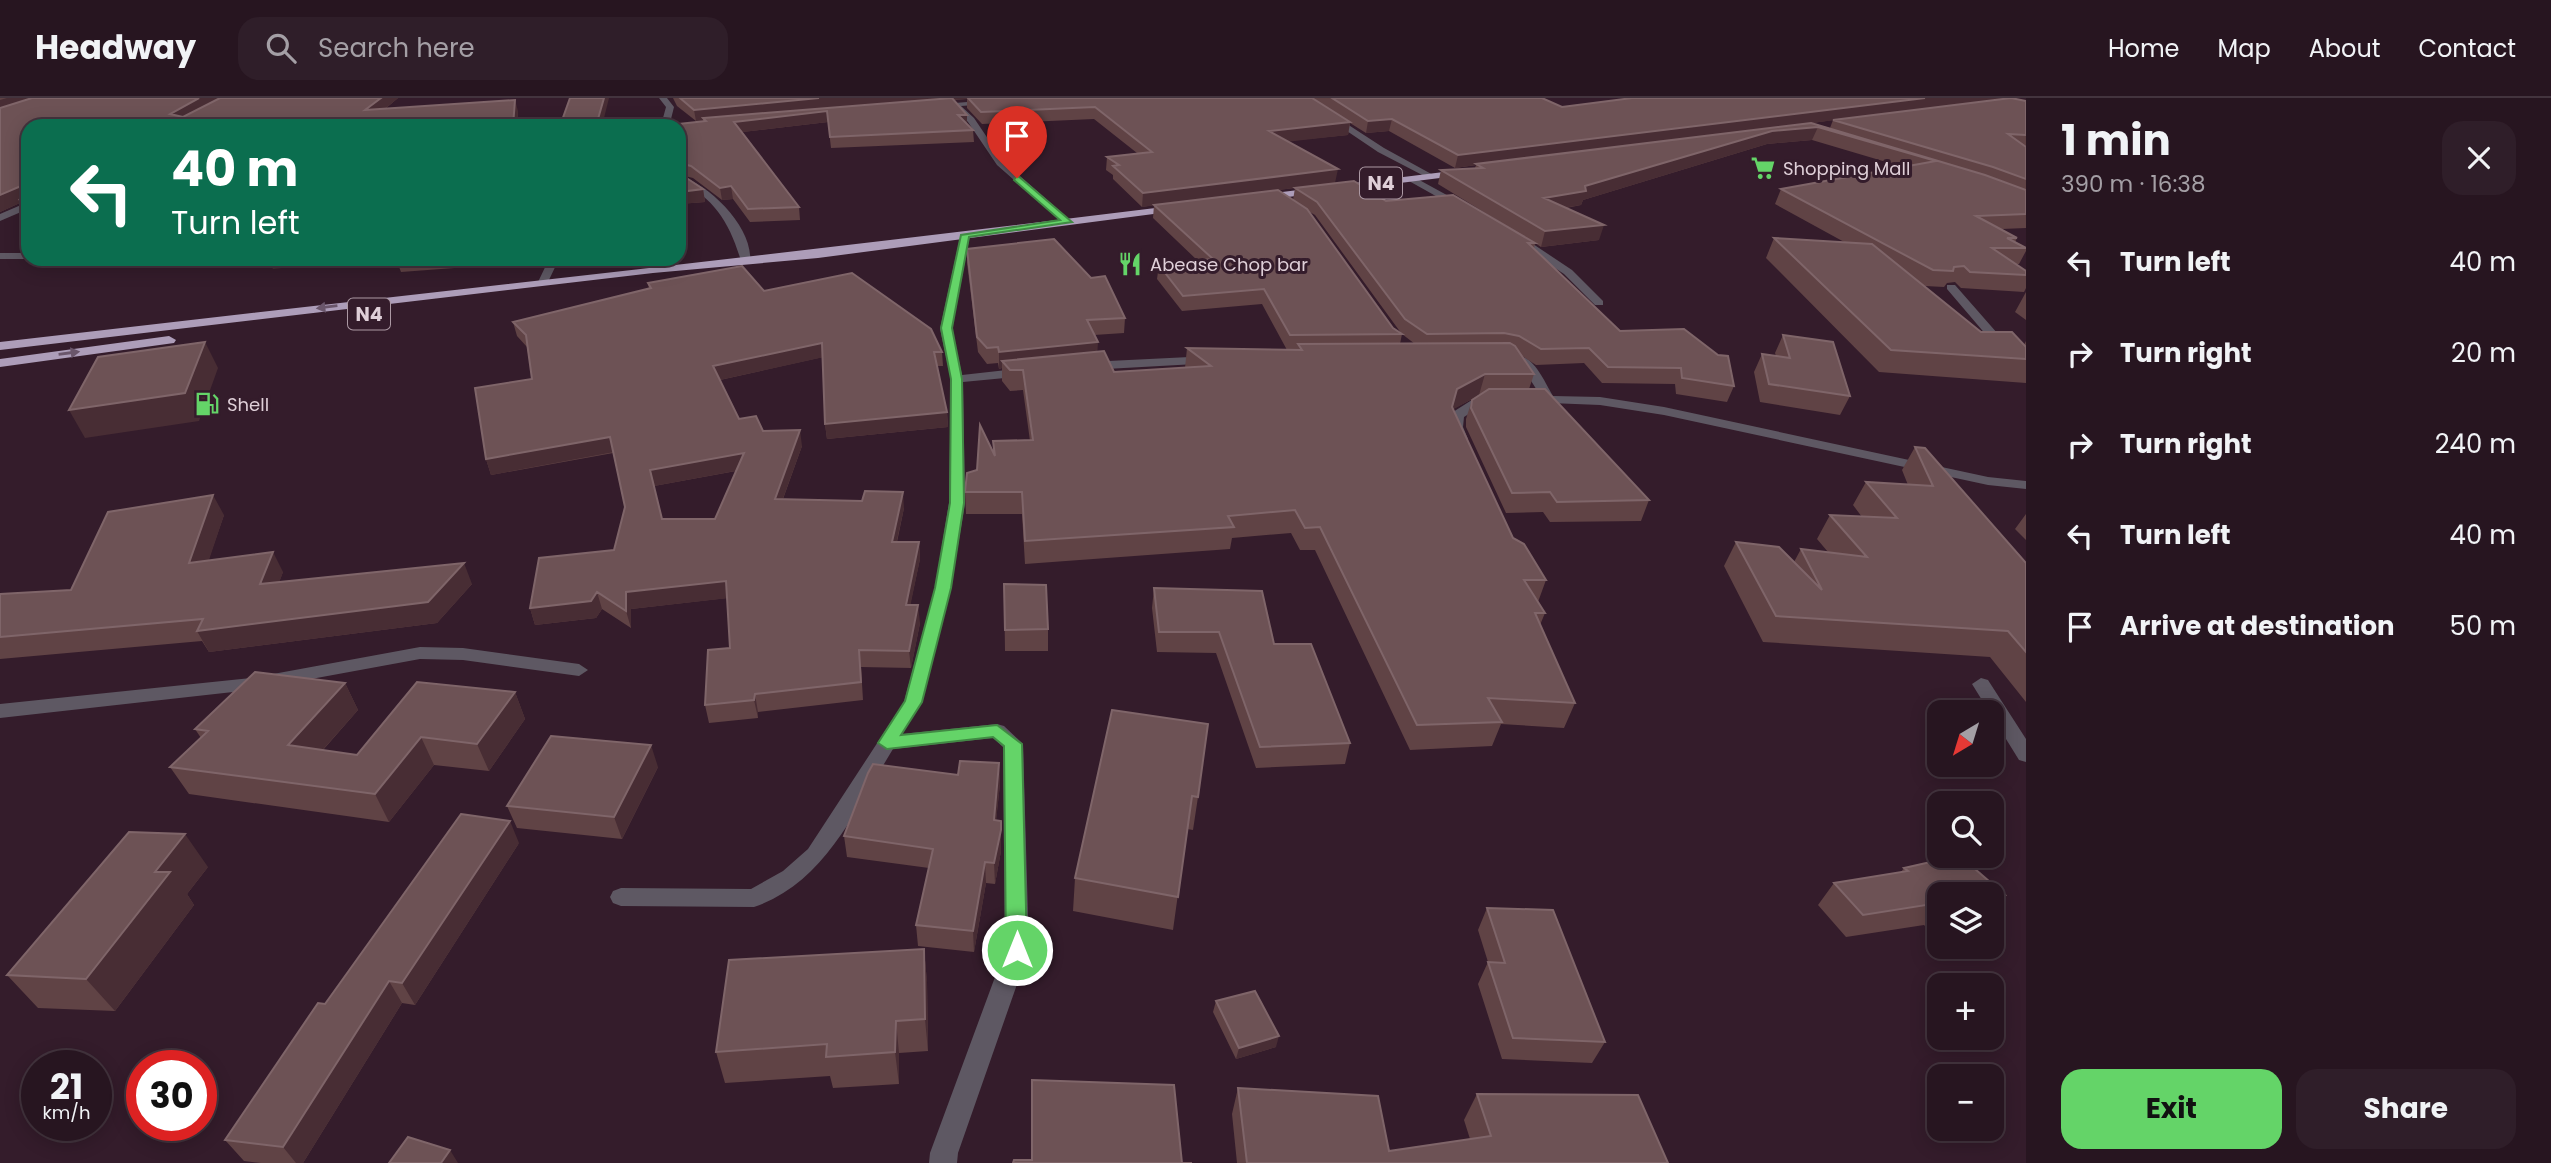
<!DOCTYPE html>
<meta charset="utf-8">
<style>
:root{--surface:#271520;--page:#2f1e29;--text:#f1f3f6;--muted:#a49fa5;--line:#43343e;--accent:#64d468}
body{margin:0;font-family:Poppins,sans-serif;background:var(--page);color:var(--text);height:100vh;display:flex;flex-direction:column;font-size:26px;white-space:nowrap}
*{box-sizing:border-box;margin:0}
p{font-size:23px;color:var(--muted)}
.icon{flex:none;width:38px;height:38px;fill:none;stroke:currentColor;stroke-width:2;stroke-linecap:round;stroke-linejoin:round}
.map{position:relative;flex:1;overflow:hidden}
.drawer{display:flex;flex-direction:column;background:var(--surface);width:525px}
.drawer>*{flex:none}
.top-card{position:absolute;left:21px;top:21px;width:665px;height:147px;border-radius:21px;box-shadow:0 4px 18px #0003,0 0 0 2px var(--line);background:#0b6e4f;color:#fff;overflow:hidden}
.needle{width:46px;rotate:218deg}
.fabs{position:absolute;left:1927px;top:602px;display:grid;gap:14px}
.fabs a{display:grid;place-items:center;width:77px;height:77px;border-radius:14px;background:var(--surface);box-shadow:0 4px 18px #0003,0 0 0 2px var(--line);font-size:35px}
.speed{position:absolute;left:21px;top:952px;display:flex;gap:14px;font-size:35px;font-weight:700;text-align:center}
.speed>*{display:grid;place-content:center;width:91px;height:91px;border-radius:50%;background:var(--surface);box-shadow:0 4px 18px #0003,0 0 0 2px var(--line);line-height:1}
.speed small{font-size:18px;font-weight:400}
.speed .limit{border:10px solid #d22;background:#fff;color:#111}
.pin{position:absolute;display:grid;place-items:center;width:60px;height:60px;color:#fff;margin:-72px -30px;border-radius:50% 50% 50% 0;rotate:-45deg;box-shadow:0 0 7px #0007}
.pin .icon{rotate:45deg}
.me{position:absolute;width:77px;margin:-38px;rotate:0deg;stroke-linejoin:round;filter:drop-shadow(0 0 5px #0008)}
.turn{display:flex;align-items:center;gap:24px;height:147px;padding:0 35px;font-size:32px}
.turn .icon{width:91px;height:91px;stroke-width:2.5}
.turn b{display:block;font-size:49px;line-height:60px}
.round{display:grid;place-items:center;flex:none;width:74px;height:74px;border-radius:21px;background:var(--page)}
.overview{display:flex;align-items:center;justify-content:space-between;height:119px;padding:0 35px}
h1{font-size:42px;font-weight:700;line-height:52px}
.button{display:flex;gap:14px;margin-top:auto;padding:14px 35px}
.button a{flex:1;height:80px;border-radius:21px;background:var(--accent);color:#111;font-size:28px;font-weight:700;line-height:80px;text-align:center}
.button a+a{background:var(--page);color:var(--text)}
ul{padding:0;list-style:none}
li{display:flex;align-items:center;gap:21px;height:91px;padding:0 35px}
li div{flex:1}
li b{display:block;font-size:26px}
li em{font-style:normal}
header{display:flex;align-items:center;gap:42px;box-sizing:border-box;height:98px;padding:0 35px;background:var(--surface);border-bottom:2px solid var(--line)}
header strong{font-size:33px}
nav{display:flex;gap:38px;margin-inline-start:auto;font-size:24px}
.search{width:490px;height:63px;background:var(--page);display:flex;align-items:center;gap:18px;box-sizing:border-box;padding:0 24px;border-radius:21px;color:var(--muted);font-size:26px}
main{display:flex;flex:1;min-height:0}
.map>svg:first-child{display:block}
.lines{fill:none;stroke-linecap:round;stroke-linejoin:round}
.minor{fill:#5e5863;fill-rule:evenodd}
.highway{fill:#ad9db9;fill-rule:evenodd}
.wall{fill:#604345;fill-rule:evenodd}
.shaded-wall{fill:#482d34}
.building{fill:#6d5255;stroke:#7f6569;stroke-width:2;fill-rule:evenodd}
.oneway{fill:#6a566b}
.route{fill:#64d468;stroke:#418a44;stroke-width:2}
.labels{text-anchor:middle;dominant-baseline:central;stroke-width:6;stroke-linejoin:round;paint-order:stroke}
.far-poi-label{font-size:18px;fill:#dfcfd8;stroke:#341c2b;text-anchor:start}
.shield{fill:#341c2b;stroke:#ac99a4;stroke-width:2}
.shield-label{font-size:19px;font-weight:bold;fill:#dfcfd8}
</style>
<header>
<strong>Headway</strong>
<div class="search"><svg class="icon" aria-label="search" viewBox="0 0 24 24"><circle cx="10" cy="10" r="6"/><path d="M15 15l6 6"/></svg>Search here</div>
<nav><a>Home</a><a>Map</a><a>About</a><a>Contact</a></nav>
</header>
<main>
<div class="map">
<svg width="2026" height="1065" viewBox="0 0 2026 1065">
<rect width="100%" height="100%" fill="#341c2b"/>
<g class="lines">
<path class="minor" d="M659 0H667L674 9 671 21 664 28H655L663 20 666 9Z
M1298 0H1307L1384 50 1435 78 1428 80 1378 54Z
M992 2 989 6 961 8 974 20 1003 63 1070 122V126H1064L997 67 968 24 953 8 930 7Z
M679 77C711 88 754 130 750 165L741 163C730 126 715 100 679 83Z
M1412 78 1465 107 1467 109 1459 111 1409 83Z
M28 104V111L0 123V116Z
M961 135 970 137 952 231 962 277 1025 270 1031 274 1025 278 963 284 965 405 951 490 922 604 902 636 997 626 1004 628 1023 646 1029 852 958 1055 957 1065H929L930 1055 1005 852 1003 649 993 640 893 651C856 711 825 785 754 809L621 808 613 805 610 799 613 793 621 790 751 791 783 773 808 751 904 604 935 490 949 405 951 281 940 231Z
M1510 136H1518L1572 172 1603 203V207H1595L1564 176 1510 140Z
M0 155H28V161H0Z
M549 161H559L547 186H539L538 184Z
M1947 187H1955L2026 268V280L2022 279 1947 191Z
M1513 257C1533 255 1544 283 1553 298L1600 299 1664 309 1988 379 2026 383V391L1988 387 1664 317 1600 307 1525 304V298L1540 297 1521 267 1511 260Z
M1210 258 1214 259V265L1088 272 1082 268 1088 264Z
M1492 299 1499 303 1497 306 1483 307 1464 319 1463 329 1468 341 1466 344H1456L1449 329 1453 314 1475 300Z
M420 549 463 550 579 566 588 572 579 578 463 562 420 561 251 592 0 620V606L251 580Z
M1981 580 1988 582 2026 641V664L2019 662 1972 586Z"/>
<path class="highway" d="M1468 71 1472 72V76L1257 103 1251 100 1257 97Z
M1180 107 1186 110 1184 112 818 160 653 175 0 252V244C393 198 787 156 1180 107Z
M169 238 176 242 174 245 0 269V261Z"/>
</g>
<path class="wall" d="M0 0H398L385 11 518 13 517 28H28V114L22 104 0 114Z
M673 0H1542L1562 9 2026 3V130L2002 131 2017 140 2015 144 2026 150V153L2019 166H2016L2026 173V190L2024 194 1961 190 1955 184 1947 185 1944 189 1925 188 1920 185 1981 234 2024 247 2026 243V285L1879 274 1766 160 1774 140 1846 145 1775 106 1781 91 1903 69 1812 42 1767 46 1583 102 1581 107 1566 110 1599 142 1541 149 1535 145 1534 151 1620 233 1734 288 1727 304 1676 296 1675 286 1602 285 1584 265 1536 267 1522 258 1534 276 1529 291 1649 402 1641 423 1550 424 1543 414 1506 415 1466 329V321L1472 302 1480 297 1453 311 1513 440 1546 482 1538 504 1545 515 1540 527 1575 605 1564 630 1501 626 1492 648 1410 652 1315 452H1300L1291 435 1232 440 1230 451 1025 466 1022 416H966L965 394 977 372 993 354V343H1030L1023 292 1010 293 1002 283V270L999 271 998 265 987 266 978 254 967 165V151L1125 220 1124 235 1094 237 1097 254 1114 274 1185 270 1187 250 1287 252 1262 206 1182 213 1157 181 1159 167 1198 163 1153 120 1154 107 1142 109 1113 81V77L1106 72 1107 59 1137 55 1094 21 982 26 967 10V1L953 2 967 26 973 32 974 44 831 50 828 24 742 34 799 109 800 122 750 124 733 101 722 102 693 80 681 77 703 91 705 104 679 106V28L703 23H696L677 8ZM1833 22 1830 30 1812 25ZM1350 25 1366 35 1389 33 1455 70 1476 67 1475 70 1441 72 1438 86 1518 135 1386 103 1295 90 1293 102 1278 92 1335 85 1287 43 1348 37ZM1308 113 1315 117 1401 235 1393 230ZM1402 236 1415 246H1400Z
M396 161H472L468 169 401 174Z
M648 185 764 193 942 254 943 268H937L947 314 948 329 827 341 825 326 823 259 720 282 739 321 763 333 802 348 783 401 904 410 897 444H919L920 461 910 507 920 525 911 570 861 569 863 602 758 614V620L709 625 705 607 730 550 727 500 631 511V530L602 511 596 520 535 527 530 510 614 452 625 409 613 355 491 377 486 361 532 281 527 249 517 238 513 224 649 191ZM736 373 715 421H662L654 388Z
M2026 194V222L2015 214Z
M1783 237 1850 298 1840 317 1760 304 1754 274 1762 256 1776 258 1775 255Z
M1915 349 2026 465V604L1990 559 1763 544 1724 468 1736 444 1794 464 1801 451 1828 454 1817 441 1830 417 1862 419 1853 407 1866 384 1908 387 1902 372Z
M2026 416V442L2015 431Z
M224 417 208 463 283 474 279 484 472 486 437 525 209 554 202 543 0 561V496L71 492Z
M1004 486 1048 531V553H1005Z
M1154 490 1274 546 1350 645 1345 666 1256 670 1216 555 1157 554 1152 510Z
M345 585 358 612 323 652 357 657 515 594 525 621 489 673 434 667 389 724 189 696 170 669 201 640 195 631Z
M1112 612 1198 699 1193 732 1187 731 1173 832 1073 813 1075 780Z
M999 665 1000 686 996 722 1001 753 995 786 986 785 974 854 918 848 916 827 929 770 847 759 844 738 958 677Z
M658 669 622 741 517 730 507 708Z
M519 745 415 907 402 905 303 1065H261L244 1063 225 1042 325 906Z
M208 769 187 796 194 807 115 913 38 910 7 877Z
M1904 770 2005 797 1992 812V796H1939V830L1930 833 1924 827 1846 839 1818 807 1834 785 1901 774Z
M1487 810 1605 944 1592 965 1502 961 1478 886 1488 864 1478 832Z
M924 851 927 884 928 953 899 955V986L833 990 830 978 725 985 716 954Z
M1216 903 1276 949 1236 961 1213 914Z
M1238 990 1389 1053 1470 1041 1464 1022 1477 996 1668 1065H1237L1232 1016Z"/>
<path class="shaded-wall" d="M7 0H51L0 15V2Z
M199 0H225L175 27 170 16Z
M381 0H398L369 24 365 12Z
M604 0H609L602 28H596Z
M819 0H967V1L886 5 703 20V23H696L694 12Z
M1925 0H2009L1478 67 1476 66V67L1455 70 1458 57Z
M515 2 518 13 517 28H513Z
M827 13 828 24 735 35 734 24Z
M958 17H967V27Z
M1392 21 1389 33 1366 35 1368 23Z
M1350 24 1348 37 1267 46 1269 33Z
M1818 29 1812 42 1767 46 1583 102 1581 107 1540 114 1544 100 1772 33Z
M1338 71 1335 85 1142 109 1143 95Z
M21 88 28 100 20 101 22 104 0 114V97Z
M731 88 733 101 722 102 720 90Z
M703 91 705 104 679 106V94Z
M1604 127 1599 142 1541 149 1545 133Z
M268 161H359L273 171Z
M465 161H472L468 169Z
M205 244 218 270 199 323 85 340 69 312Z
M1098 244 1097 260 1002 263V270L999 271V254Z
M822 245 824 259 715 283 713 268Z
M1485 276 1479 297 1452 312 1457 291Z
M947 314 948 329 827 341 825 326Z
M800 332 802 348 777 417 775 401Z
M610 339 614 354 491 377 486 361Z
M744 355 746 371 654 388 650 372Z
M903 394 904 410 893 460 892 444Z
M213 397 224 417 201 486 189 465Z
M919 444 920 461 907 524 906 507Z
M273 454 283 474 271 507 260 486Z
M464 465 472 486 437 525 209 554 197 533Z
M726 483 729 500 631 511V530L626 513V494Z
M597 494 602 511 596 520 535 527 530 510Z
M918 507 920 525 911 570 909 553Z
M345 585 358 612 303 674 288 647Z
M515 594 525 621 489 673 477 646Z
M755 596 758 614V620L754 602Z
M421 639 434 667 389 724 375 696Z
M651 647 658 669 622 741 614 719Z
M999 665 1000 686 994 743V722Z
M510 723 519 745 415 907 402 885Z
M1001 732V753L995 786 994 765Z
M185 736 208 769 187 796 194 807 115 913 86 881 155 774Z
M985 764 986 785 974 854 973 833Z
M2005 797 1992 812V800Z
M1939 821V830L1930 833Z
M924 851 927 884 928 953 925 921Z
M389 883 402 905 303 1065H296L283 1049Z
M896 923 899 955V986L895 954Z
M1279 938 1276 949 1236 961 1239 950Z
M450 1052 458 1065H441Z"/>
<path class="building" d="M32 0H199L170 16 183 19 220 0H381L365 12 515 2 513 28H28V100L20 101 23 97 21 88 0 97V10Z
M570 0H604L596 28H560Z
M680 0H819L694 12Z
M952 0 967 17H958L973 32 830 39 827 13 734 24 799 109 748 111 731 88 720 90 691 68 679 65V28H660L706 23 703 20Z
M968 0H1312L1350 24 1269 33 1338 71 1143 95 1113 68 1119 67 1107 59 1152 54 1095 9 981 14Z
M1332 0H1542L1562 9 1632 0H1925L1458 57 1392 21 1368 23Z
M2011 0 2026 3V37L2008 36 2026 49V81L1993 69 1833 22Z
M1811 25 1985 77 2026 92V116L1976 118 2017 140H2007L2026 150H1992L2026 173V177L1970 174 1964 168 1954 169 1953 173 1933 172 1781 91 1936 63 1818 29 1772 33 1585 88 1586 93 1544 100 1604 127 1545 133 1441 72 1483 70 1476 66Z
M679 75 703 91 679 94Z
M1354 83 1386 103 1453 97 1535 145H1528L1620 233 1684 231 1718 257 1728 258 1734 288 1682 280 1681 270 1608 269 1589 250 1541 251 1519 238 1504 235 1427 236 1405 221 1317 104 1295 90Z
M1278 92 1307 111 1393 230 1402 236 1290 237 1264 191 1183 198 1159 167 1213 161 1154 107Z
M1774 140 1872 146 1981 234H2012L2026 249V261L1891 252Z
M1054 141 1091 180 1105 178 1125 220 1087 222 1098 244 999 254 998 249 987 250 977 239 967 151Z
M742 168 764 193 852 175 931 231 942 254H934L947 314 825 326 822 245 713 268 739 321 756 318 763 333 800 332 775 401 862 403 865 393 903 394 892 444H919L906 507H918L909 553 859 552 861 584 755 596 754 602 705 607 708 552 730 550 726 483 626 494V513L597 494 591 503 530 510 539 460 614 452 625 409 610 339 486 361 475 290 532 281 526 237 513 224 651 190 648 185ZM744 355 715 421H662L650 372Z
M1783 237 1833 244 1850 298 1769 286 1762 256 1790 260Z
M205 244 185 295 69 312 98 259Z
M1510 245 1515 248 1534 276H1485L1457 291 1452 309 1513 440 1524 446 1546 482H1524L1545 515H1535L1575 605 1488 600 1502 624 1417 627 1320 429 1305 430 1295 412 1228 418 1234 429 1025 443 1022 394H965L967 375 977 372 980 327 995 358 993 343 1033 342 1023 272H1010L1002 263 1104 253 1114 274 1211 268 1187 250 1302 252 1298 246Z
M1489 291H1545L1649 402 1557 404 1550 394 1512 395 1471 310 1472 302Z
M1915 349 1925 350 2026 465V554L2008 533 1776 518 1736 444 1779 449 1822 492 1801 451 1867 459 1830 417 1897 420 1866 384 1933 388Z
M213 397 189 465 273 454 260 486 464 465 428 504 197 533 203 521 0 539V496L71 492 108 414Z
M1004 486 1046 487 1048 531 1005 532Z
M1154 490 1262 493 1274 546H1311L1350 645 1260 649 1219 534H1159Z
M255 574 345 585 288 647 357 657 417 584 515 594 477 646 421 639 375 696 170 669 208 633 195 631Z
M1112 612 1208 626 1198 699 1192 698 1178 799 1075 780Z
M551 638 651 647 614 719 507 708Z
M960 663 999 665 994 722 1001 723V732L994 765 985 764 973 833 916 827 933 751 844 738 868 675 873 666 958 677Z
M461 716 510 723 402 885 389 883 283 1049 225 1042 318 905 325 906Z
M129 734 185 736 155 774H170L86 881 7 877Z
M1957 758H1960L2005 797 1992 800V796H1939V805L1863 817 1834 785 1908 773 1904 770Z
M1487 810 1553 812 1605 944 1513 940 1488 864 1505 865Z
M924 851 925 921 896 923 895 954 826 959 827 946 716 954 729 862Z
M1255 893 1279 938 1239 950 1216 903Z
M1032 982 1174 987 1182 1065H1192H1013L1014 1062H1032Z
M1238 990 1378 998 1389 1053 1491 1038 1477 996 1638 997 1668 1065H1247Z
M408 1039 450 1052 441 1065H389Z"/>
<defs><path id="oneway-solid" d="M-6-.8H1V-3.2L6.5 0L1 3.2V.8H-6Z" transform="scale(1.75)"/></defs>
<g class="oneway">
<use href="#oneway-solid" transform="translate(327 209) rotate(173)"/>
<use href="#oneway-solid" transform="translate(69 255) rotate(-8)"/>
</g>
<path class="route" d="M1017 77 1072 124 969 139 952 230 962 281 964 405 951 490 922 604 901 637 997 627 1022 646 1027 852 1024 859 1017 861 1009 859 1006 852 1004 648 993 639 887 651 878 645 905 603 935 490 950 405 951 281 941 230 961 137 1060 122 1014 82Z"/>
<defs>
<g id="supermarket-bare" transform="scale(1.89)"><path d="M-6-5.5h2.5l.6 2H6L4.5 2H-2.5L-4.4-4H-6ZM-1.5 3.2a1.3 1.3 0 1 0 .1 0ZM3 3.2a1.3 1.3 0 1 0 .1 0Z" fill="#64d468" stroke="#341c2b" stroke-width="2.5" paint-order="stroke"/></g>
<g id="restaurant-bare" transform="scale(1.89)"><path d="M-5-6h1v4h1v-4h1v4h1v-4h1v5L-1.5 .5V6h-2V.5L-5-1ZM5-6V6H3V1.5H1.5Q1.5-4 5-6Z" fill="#64d468" stroke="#341c2b" stroke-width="2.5" paint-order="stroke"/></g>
<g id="fuel-bare" transform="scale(1.89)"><path d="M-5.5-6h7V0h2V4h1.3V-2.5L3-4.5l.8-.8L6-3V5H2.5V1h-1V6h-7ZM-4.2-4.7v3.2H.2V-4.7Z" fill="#64d468" stroke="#341c2b" stroke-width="2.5" paint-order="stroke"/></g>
</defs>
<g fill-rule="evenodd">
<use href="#supermarket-bare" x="1763" y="70"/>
<use href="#restaurant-bare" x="1130" y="166"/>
<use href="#fuel-bare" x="207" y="306"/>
</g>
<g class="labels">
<g class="far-poi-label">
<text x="1783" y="70">Shopping Mall</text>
<text x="1150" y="166">Abease Chop bar</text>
<text x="227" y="306">Shell</text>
</g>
<g class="shield">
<rect x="1360" y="69.5" width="42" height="31" rx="5"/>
<rect x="348" y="200.5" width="42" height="31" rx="5"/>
</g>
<g class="shield-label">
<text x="1381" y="85">N4</text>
<text x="369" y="216">N4</text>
</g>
</g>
</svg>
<div class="fabs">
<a><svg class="needle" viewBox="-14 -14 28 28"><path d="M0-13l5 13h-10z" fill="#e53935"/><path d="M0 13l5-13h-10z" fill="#a49fa5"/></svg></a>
<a><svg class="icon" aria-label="search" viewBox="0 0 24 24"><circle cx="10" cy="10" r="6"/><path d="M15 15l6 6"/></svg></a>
<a><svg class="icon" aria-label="layers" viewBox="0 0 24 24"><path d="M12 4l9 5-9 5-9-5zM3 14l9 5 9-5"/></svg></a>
<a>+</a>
<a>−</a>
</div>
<div class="speed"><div>21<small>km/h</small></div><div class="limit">30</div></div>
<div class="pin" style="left:1017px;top:80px;background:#d93025"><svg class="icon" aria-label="arrive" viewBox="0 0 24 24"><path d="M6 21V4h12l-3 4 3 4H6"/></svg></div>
<svg class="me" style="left:1017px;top:852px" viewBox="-20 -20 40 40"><circle r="17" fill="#64d468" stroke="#fff" stroke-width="3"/><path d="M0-11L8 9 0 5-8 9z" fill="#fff"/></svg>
<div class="top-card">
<div class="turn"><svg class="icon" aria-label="left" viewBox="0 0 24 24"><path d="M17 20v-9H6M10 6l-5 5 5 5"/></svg><div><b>40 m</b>Turn left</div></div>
</div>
</div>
<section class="drawer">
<div class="overview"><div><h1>1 min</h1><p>390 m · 16:38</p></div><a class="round"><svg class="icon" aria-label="close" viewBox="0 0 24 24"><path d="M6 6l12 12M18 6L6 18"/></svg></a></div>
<ul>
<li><svg class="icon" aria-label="left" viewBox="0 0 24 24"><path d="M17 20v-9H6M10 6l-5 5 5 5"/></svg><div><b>Turn left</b></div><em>40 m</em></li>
<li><svg class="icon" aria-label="right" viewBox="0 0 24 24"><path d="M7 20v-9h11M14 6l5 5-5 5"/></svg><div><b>Turn right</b></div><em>20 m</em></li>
<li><svg class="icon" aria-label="right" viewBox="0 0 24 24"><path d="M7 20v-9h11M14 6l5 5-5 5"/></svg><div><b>Turn right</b></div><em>240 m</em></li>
<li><svg class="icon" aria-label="left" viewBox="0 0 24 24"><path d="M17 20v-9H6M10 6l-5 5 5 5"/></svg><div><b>Turn left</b></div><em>40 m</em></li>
<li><svg class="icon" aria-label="arrive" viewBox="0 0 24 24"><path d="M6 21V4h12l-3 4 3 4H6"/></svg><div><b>Arrive at destination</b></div><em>50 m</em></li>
</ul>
<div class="button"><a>Exit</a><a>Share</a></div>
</section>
</main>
